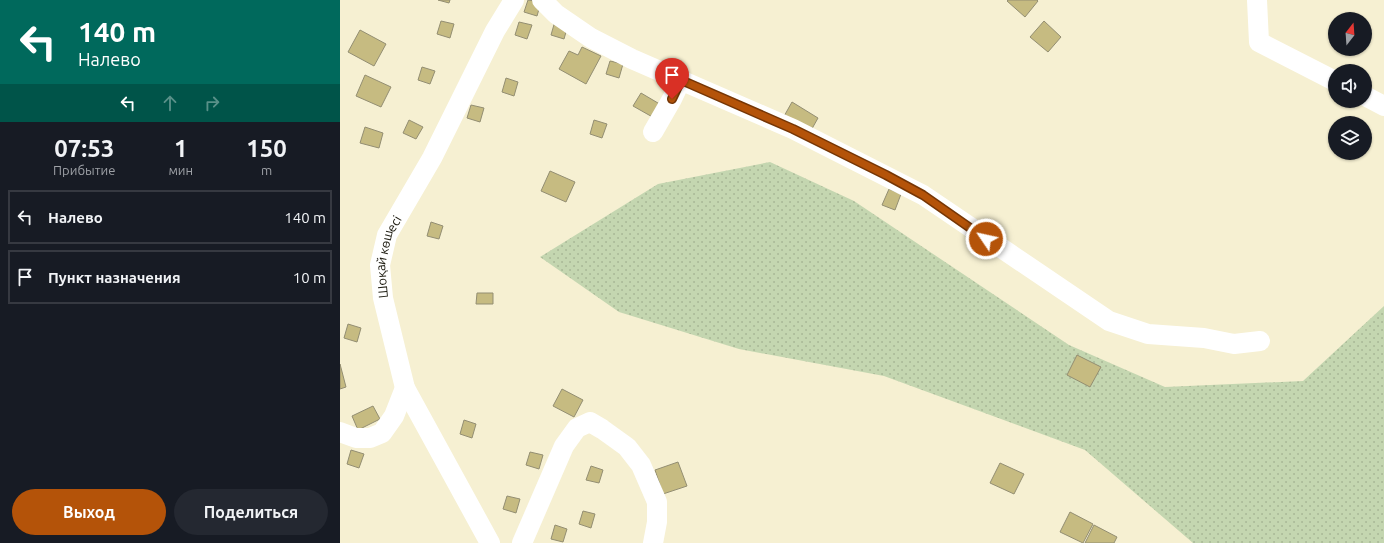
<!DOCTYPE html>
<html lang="ru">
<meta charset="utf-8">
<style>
:root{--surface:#171b24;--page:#242831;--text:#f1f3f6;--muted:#9ea1a6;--line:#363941;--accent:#b45309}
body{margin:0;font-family:Ubuntu,sans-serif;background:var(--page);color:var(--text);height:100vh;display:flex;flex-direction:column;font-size:15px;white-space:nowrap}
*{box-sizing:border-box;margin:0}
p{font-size:13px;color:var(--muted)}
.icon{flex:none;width:22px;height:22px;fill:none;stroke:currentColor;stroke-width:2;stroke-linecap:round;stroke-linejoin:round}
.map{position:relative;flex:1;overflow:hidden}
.panel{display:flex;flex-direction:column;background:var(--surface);width:340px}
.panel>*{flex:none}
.guide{background:#00695c;color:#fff;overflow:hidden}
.needle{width:26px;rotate:17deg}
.controls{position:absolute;left:988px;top:12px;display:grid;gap:8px}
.controls a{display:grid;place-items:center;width:44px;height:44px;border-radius:50%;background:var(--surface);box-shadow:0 1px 3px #0004;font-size:20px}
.pin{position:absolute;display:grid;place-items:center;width:34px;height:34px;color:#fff;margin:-41px -17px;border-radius:50% 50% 50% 0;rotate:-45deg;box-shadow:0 0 4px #0007}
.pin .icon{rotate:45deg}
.me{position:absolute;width:44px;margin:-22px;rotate:304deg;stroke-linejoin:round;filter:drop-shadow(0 0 3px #0008)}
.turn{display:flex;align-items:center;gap:14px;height:84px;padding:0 12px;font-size:18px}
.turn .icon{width:52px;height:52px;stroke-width:2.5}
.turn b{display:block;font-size:28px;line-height:34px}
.lanes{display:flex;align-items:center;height:38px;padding:0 12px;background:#0003;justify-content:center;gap:20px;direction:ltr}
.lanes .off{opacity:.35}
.eta{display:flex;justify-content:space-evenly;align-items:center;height:68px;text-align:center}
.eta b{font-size:24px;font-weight:700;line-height:28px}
.action{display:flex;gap:8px;margin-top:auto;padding:8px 12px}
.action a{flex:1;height:46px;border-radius:24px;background:var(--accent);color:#fff;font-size:16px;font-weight:700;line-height:46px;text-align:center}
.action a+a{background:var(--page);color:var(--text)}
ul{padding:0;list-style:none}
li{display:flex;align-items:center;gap:12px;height:54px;margin:0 8px 6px;padding:0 4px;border:2px solid var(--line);border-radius:0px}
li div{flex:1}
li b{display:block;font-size:15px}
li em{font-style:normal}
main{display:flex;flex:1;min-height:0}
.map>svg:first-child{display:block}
.grass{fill:url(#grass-dots)}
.building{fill:#c6bb81;stroke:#938e72}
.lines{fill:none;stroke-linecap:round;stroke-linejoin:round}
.minor{stroke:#fff;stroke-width:20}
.route-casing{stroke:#753606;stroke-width:10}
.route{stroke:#b45309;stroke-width:7}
.labels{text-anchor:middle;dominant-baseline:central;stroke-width:3;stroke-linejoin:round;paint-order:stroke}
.street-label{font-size:13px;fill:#1d1b10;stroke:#fffdf1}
</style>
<main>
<section class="panel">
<div class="guide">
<div class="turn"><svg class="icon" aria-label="left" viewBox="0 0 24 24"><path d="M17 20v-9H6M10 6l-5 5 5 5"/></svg><div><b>140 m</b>Налево</div></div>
<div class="lanes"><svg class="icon" aria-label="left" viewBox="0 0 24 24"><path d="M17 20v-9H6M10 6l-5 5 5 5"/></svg><svg class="icon off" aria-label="ahead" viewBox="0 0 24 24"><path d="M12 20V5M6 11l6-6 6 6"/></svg><svg class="icon off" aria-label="right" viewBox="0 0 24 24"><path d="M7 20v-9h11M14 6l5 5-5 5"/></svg></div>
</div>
<div class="eta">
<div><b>07:53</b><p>Прибытие</p></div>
<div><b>1</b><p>мин</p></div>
<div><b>150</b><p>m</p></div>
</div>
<ul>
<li><svg class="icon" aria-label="left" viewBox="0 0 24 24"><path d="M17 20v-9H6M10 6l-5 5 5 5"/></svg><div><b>Налево</b></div><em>140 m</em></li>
<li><svg class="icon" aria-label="arrive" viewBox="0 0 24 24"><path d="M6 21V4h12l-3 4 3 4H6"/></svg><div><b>Пункт назначения</b></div><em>10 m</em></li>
</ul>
<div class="action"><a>Выход</a><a>Поделиться</a></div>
</section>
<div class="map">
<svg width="1044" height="543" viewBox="0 0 1044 543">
<defs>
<pattern id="grass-dots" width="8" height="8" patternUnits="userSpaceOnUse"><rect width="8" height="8" fill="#c4d6b0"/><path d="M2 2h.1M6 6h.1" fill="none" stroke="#a8b796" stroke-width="1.8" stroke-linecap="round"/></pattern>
</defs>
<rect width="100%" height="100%" fill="#f6f0d2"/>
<path class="grass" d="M430 162 514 201 729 345 825 387 963 381 1044 306V543H853L745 450 544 376 399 349 279 312 200 257 318 184Z"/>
<path class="building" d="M98 0H110L109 3Z
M188 0 201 2 197 16 184 12Z
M668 0H697L698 1 685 17 667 1Z
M101 21 114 24 110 38 97 34Z
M215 21 228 25 224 39 211 35Z
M704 21 721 37 708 52 690 37Z
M179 22 192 25 187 39 175 35Z
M20 30 46 44 34 66 8 52Z
M242 47 261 56 246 84 219 69 229 51 238 55Z
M270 61 283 64 279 78 266 74Z
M82 67 95 71 90 84 78 80Z
M25 75 51 87 41 107 16 96Z
M166 78 178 82 174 96 162 92Z
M301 93 323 106 316 119 293 106Z
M452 102 478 118 469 134 443 118Z
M131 105 144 108 140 122 127 118Z
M69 120 83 127 76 139 63 133Z
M254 120 267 124 262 138 250 134Z
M25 127 43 133 39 148 20 143Z
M210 171 235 182 226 202 201 191Z
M549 189 561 194 555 210 542 205Z
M91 222 103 226 99 239 87 236Z
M137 293H153V304H136Z
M8 324 21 328 17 342 4 338Z
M737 355 761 367 750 387 727 375Z
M0 364 6 387 0 389Z
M222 389 243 400 234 417 213 406Z
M33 406 40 419 18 430 12 416Z
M124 420 136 424 132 438 120 434Z
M11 450 24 454 19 468 7 464Z
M190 452 203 455 199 469 186 465Z
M338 462 347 486 323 494 315 470Z
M660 463 684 474 674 494 650 483Z
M251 466 263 470 259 483 246 480Z
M167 496 180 499 176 513 163 509Z
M243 511 255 514 251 528 239 524Z
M730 512 753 524 743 543 720 532Z
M215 525 227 529 223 542 211 539Z
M754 525 777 537 774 543H745Z"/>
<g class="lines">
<g class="minor">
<path d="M202 0 216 14 251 38 292 59 453 129 583 195 769 321 808 334 864 338 894 344 920 341"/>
<path d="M917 0 919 42 995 81"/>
<path d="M1025 96 1044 106"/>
<path d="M313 132 332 99 341 80"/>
<path d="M0 432 16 438H30L42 433 54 416 65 388"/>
<path id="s1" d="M150 543 65 388 43 298 40 265 47 235 92 158 155 31 174 0"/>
<path d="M182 543 224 446 237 428 250 422 262 429 287 447 301 465 317 502V522L313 543"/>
</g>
</g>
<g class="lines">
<g class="route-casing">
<path id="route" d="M332 99 341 80 453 129 546 175 583 195 646 239"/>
</g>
<use href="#route" class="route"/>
</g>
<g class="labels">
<g class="street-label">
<text stroke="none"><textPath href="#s1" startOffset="312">Шоқай көшесі</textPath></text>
</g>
</g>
</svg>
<div class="controls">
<a><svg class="needle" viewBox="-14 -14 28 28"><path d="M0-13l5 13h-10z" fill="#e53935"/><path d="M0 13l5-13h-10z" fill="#9ea1a6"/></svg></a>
<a><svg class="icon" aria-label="sound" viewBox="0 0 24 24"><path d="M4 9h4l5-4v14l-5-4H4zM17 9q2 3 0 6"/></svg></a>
<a><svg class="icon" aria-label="layers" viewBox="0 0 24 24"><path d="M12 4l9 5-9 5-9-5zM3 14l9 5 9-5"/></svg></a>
</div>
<div class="pin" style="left:332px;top:99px;background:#d93025"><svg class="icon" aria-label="arrive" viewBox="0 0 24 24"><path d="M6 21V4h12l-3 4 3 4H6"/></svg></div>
<svg class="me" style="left:646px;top:239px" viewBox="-20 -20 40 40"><circle r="17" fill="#b45309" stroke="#fff" stroke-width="3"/><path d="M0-11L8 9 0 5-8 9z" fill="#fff"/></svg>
</div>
</main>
